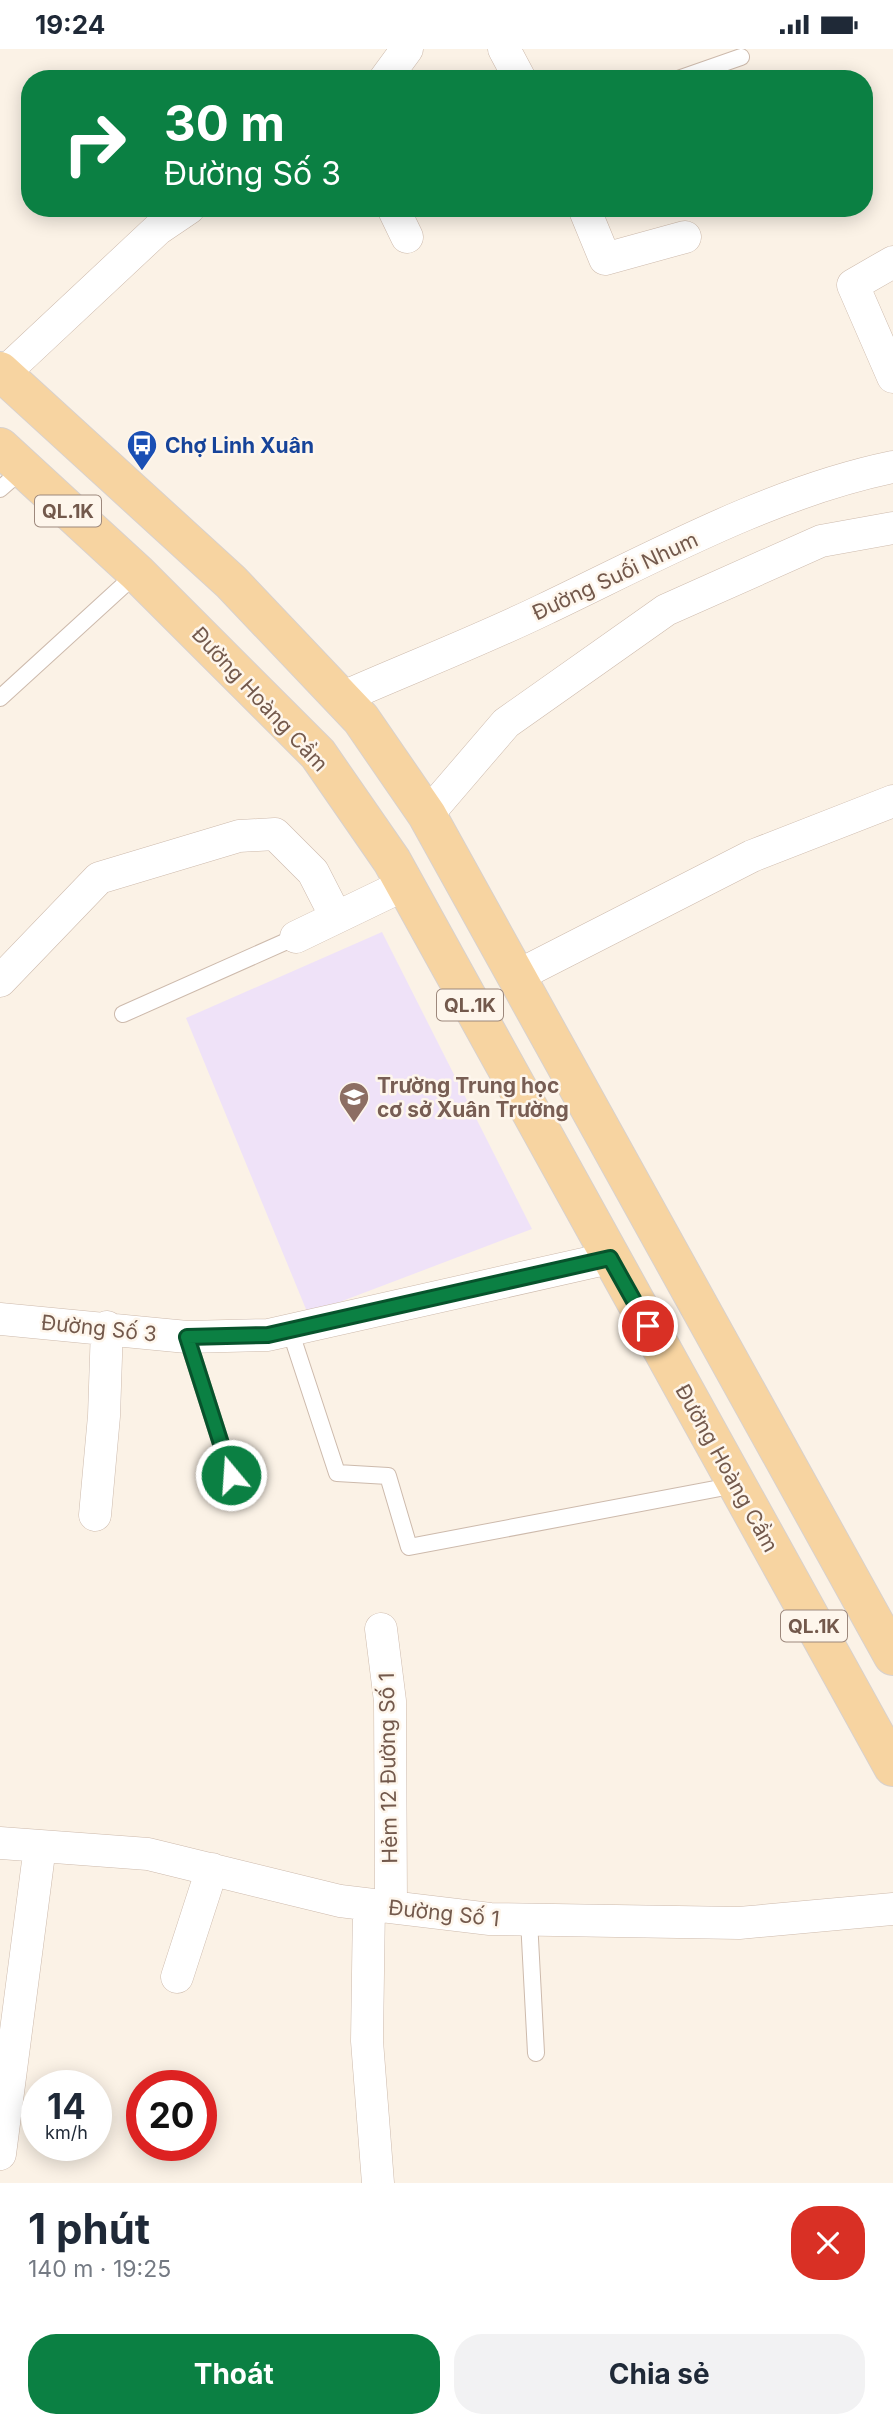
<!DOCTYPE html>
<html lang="vi">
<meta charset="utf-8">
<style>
:root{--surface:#fff;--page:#f2f2f3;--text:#1f2937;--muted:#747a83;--accent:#0b8043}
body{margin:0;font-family:Inter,sans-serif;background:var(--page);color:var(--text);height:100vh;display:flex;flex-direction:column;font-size:26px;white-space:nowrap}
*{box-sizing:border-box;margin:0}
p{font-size:23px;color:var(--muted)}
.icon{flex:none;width:38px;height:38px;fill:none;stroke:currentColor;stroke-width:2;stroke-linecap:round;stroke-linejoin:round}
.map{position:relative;height:2134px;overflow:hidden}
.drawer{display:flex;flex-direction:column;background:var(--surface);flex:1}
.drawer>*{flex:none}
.guide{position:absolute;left:21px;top:21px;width:852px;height:147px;border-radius:28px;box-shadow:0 4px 18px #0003;background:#0b8043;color:#fff;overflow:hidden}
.speed{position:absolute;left:21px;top:2021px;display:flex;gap:14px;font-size:35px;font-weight:700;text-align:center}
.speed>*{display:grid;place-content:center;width:91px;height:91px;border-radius:50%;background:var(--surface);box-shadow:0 4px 18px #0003;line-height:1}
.speed small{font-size:18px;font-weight:400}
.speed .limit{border:10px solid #d22;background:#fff;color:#111}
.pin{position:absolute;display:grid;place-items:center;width:60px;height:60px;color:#fff;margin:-30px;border:4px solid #fff;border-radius:50%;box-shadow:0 2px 7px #0007}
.me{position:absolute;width:77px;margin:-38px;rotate:342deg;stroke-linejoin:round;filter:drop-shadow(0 0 5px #0008)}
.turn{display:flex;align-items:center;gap:24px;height:147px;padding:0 28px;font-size:32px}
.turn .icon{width:91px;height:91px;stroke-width:2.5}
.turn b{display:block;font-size:49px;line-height:60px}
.round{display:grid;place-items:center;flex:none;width:74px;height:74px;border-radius:28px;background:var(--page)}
.overview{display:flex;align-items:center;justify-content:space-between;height:119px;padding:0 28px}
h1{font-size:42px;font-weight:700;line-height:52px}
.action{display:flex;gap:14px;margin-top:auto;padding:14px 28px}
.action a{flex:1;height:80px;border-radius:28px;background:var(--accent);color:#fff;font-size:28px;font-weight:700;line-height:80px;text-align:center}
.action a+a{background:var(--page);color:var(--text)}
.status{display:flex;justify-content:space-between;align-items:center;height:49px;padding:0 35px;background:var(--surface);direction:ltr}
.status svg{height:19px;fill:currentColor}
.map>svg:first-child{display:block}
.education{fill:#efe2f8}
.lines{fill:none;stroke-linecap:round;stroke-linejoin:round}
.service-casing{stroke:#cdbaac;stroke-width:18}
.minor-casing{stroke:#cdbaac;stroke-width:33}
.primary-casing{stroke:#d8d1cd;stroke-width:40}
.service{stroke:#fff;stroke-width:16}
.minor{stroke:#fff;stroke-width:32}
.primary{stroke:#f7d4a1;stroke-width:38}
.route-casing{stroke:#07532c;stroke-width:18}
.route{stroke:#0b8043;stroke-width:12}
.labels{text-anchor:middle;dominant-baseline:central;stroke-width:5;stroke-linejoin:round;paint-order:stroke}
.shield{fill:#fef6ec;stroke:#9d887c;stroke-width:2}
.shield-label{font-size:19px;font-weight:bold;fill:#73594c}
.transit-label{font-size:21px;font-weight:bold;fill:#164399;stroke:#fef6ec;text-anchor:start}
.street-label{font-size:21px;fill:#73594c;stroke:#fef6ec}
.education-label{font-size:21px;font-weight:bold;fill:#785e54;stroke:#fef6ec;text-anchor:start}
</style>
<div class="status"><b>19:24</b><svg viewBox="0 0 49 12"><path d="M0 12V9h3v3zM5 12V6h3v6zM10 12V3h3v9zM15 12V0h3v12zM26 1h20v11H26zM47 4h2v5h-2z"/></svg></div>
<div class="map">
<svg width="893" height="2134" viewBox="0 0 893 2134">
<rect width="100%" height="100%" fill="#fbf2e6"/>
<path class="education" d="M382 883 532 1180 308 1265 186 969Z"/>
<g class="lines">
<g class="service-casing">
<path id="service" d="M678 30 741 8
M0 440 23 420
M0 649 137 524
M123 965 296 888
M290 1281 337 1424 388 1427 409 1498 736 1436
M187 1288 231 1426
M529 1871 536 2004"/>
</g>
<g class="minor-casing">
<path id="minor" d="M504 0 520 30
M385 30 407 0
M393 159 407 188
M584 159 605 210 685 188
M893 213 853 236 893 328
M3 325 158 180 189 159
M341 649C409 619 479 592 545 560 656 507 772 443 893 418
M427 766 506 674 666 561 821 492 893 479
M296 888 404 836
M517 927 752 807 893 752
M0 932 99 829 239 787 275 785 313 823 336 868
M0 1270 187 1288 268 1286 610 1209
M95 1466 104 1367 107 1278
M381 1580 390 1652 391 1858
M0 1794 148 1805 340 1852 490 1870 739 1874 893 1860
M369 1856 367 1992 378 2134
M177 1928 212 1820
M0 2105 40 1797"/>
</g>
<g class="primary-casing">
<path id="primary" d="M0 322 231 533 361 670 427 766 893 1607
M0 398 137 524 318 705 392 812 893 1718"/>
</g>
<use href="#service" class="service"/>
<use href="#minor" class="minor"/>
<use href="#primary" class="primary"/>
</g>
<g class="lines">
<g class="route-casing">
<path id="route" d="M231 1426 187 1288 268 1286 610 1209 648 1277"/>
</g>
<use href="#route" class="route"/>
</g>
<defs>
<g id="bus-pin" transform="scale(1.575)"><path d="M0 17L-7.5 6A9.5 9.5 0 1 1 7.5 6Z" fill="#1a4fb4" stroke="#fef6ec"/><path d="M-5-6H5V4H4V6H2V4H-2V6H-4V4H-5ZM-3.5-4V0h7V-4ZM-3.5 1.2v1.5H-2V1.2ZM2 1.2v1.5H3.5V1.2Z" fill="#fff"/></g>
<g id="school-pin" transform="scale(1.575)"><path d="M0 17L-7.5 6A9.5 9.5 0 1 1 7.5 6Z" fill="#8d6e63" stroke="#fef6ec"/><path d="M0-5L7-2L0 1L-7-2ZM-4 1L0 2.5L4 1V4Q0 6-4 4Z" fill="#fff"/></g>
</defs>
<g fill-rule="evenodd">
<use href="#bus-pin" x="142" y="396"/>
<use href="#school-pin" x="354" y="1048"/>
</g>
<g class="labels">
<g class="shield">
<rect x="35" y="446.5" width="66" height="31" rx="5"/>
<rect x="437" y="940.5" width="66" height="31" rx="5"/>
<rect x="781" y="1561.5" width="66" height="31" rx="5"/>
</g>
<g class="shield-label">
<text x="68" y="462">QL.1K</text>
<text x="470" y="956">QL.1K</text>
<text x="814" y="1577">QL.1K</text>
</g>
<g class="transit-label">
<text x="165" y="396">Chợ Linh Xuân</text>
</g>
<g class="street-label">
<text transform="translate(615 527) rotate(-25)">Đường Suối Nhum</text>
<text transform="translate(260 650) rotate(47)">Đường Hoàng Cầm</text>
<text transform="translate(99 1279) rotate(6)">Đường Số 3</text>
<text transform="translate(727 1419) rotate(61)">Đường Hoàng Cầm</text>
<text transform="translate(388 1719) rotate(-91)">Hẻm 12 Đường Số 1</text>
<text transform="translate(444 1864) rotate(6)">Đường Số 1</text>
</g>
<g class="education-label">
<text x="377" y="1036">Trường Trung học<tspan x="377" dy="24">cơ sở Xuân Trường</tspan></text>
</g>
</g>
</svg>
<div class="speed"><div>14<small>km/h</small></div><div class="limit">20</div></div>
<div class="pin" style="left:648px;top:1277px;background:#d93025"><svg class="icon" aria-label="arrive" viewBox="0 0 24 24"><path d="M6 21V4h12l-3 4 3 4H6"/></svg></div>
<svg class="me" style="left:231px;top:1426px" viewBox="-20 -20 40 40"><circle r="17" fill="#0b8043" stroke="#fff" stroke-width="3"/><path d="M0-11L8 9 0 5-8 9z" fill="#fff"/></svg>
<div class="guide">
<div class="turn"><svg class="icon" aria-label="right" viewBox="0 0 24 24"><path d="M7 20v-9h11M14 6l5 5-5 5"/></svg><div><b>30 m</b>Đường Số 3</div></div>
</div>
</div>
<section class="drawer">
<div class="overview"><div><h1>1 phút</h1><p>140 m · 19:25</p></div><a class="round" style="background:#d93025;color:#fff"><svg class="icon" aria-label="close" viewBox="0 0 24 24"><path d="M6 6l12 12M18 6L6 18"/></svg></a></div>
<div class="action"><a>Thoát</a><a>Chia sẻ</a></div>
</section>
